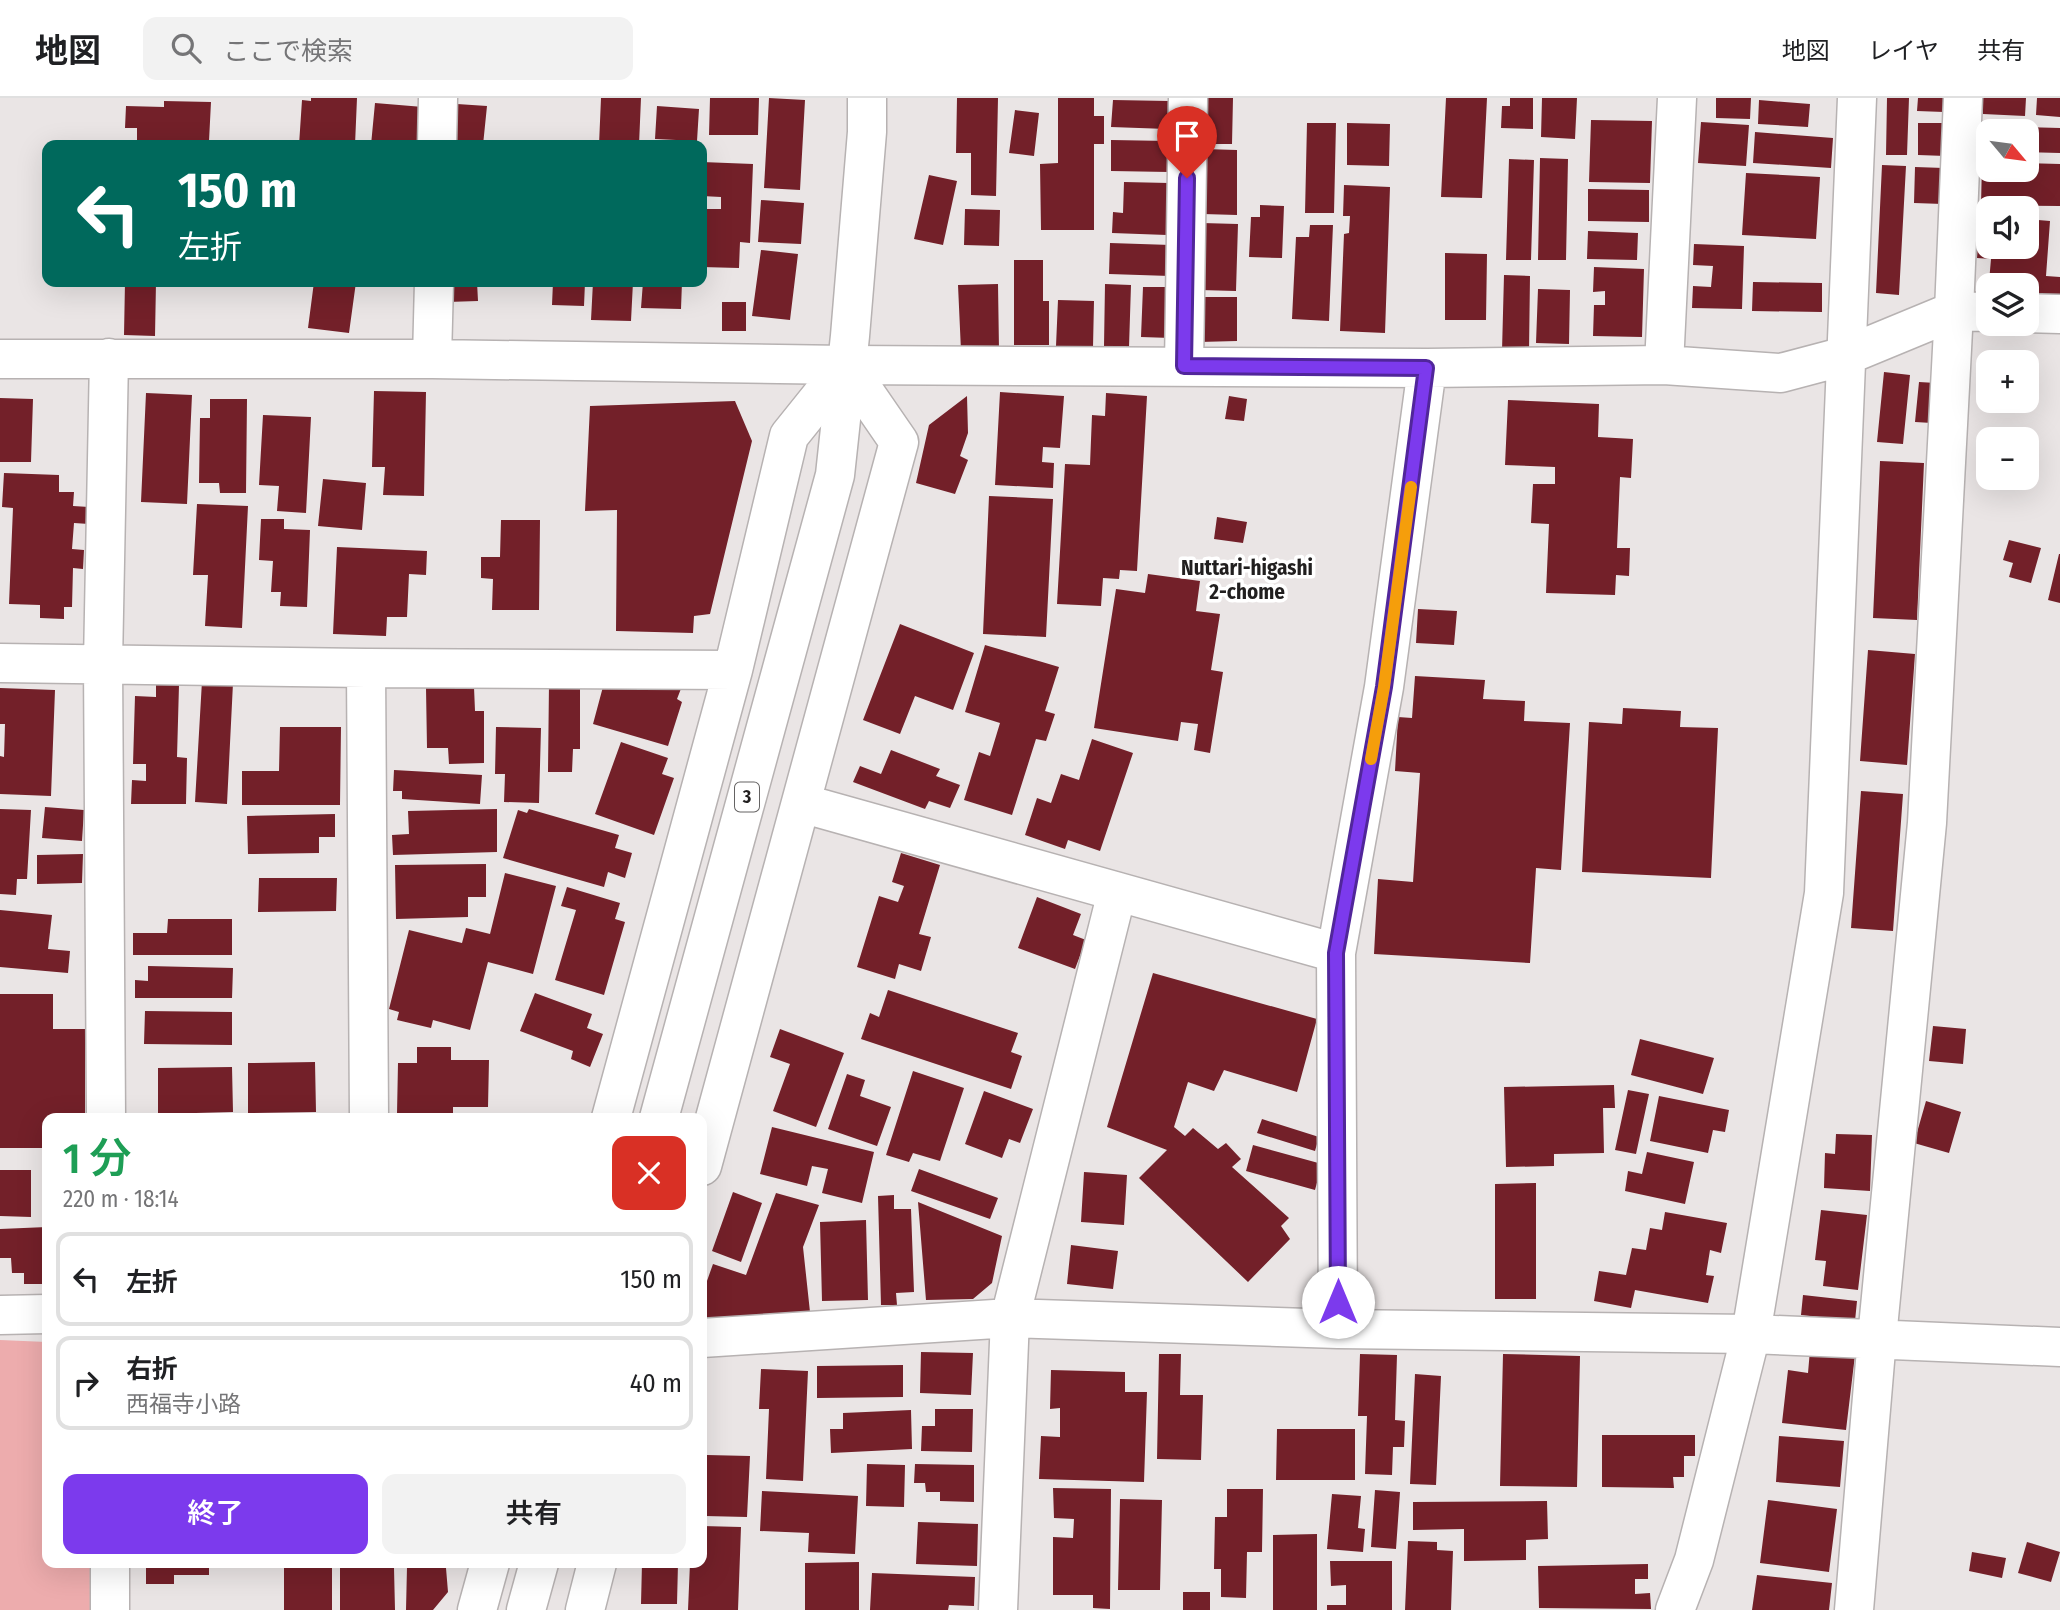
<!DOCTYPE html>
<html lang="ja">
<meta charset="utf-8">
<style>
:root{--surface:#fff;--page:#f2f2f2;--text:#202124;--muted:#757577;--line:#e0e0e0;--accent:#7c3aed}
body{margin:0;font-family:"Fira Sans Condensed","Noto Sans JP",sans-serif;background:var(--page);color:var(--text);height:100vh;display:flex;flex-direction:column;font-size:26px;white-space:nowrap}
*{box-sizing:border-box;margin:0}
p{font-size:23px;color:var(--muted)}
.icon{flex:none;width:38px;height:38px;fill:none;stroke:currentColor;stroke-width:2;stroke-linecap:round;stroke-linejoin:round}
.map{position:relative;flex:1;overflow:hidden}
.drawer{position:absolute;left:42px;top:1015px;width:665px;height:455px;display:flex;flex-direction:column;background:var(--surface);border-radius:14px;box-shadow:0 7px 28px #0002}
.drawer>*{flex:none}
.guide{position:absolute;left:42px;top:42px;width:665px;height:147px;border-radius:14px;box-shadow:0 7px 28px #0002;background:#00695c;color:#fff;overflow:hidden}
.needle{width:46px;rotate:119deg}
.fabs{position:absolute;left:1976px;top:21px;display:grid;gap:14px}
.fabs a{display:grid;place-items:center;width:63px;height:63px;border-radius:14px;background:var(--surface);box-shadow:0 7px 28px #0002;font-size:35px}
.pin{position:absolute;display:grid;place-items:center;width:60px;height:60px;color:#fff;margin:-72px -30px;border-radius:50% 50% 50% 0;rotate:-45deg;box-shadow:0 0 7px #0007}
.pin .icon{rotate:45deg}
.me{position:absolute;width:77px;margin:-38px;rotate:0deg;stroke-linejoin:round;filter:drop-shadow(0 0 5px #0008)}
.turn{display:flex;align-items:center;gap:24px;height:147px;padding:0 21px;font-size:32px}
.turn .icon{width:91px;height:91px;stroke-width:2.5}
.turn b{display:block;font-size:49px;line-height:60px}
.round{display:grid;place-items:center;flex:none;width:74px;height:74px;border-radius:14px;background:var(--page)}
.headline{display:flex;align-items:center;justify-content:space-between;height:119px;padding:0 21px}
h1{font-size:42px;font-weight:600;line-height:52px;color:#1e9e55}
.button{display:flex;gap:14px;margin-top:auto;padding:14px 21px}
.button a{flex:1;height:80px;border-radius:14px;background:var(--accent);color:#fff;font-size:28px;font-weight:600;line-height:80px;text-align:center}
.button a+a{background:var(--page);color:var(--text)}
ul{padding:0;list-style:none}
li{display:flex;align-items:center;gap:21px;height:94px;margin:0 14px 10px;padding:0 7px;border:4px solid var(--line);border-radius:14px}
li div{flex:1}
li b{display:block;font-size:26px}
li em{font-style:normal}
header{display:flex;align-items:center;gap:42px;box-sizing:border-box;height:98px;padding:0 35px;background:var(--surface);border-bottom:2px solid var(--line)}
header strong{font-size:33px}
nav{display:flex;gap:38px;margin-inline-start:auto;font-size:24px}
.search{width:490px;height:63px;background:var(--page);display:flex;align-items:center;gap:18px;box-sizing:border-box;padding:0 24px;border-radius:14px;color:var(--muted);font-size:26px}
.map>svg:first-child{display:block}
.green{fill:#edacad}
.building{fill:#732029}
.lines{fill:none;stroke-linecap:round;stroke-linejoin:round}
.minor-casing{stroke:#b7b2b2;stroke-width:41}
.major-casing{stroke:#b7b2b2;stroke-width:41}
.minor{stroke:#fff;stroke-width:38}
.major{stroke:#fff;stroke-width:38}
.route-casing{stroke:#51269a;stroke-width:18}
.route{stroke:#7c3aed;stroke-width:12}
.slow{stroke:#f59e0b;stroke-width:12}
.labels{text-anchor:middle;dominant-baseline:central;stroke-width:7;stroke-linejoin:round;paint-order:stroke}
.shield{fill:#fff;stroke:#646262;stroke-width:2}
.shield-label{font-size:18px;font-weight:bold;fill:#211f1f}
.neighbourhood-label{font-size:21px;font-weight:bold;fill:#211f1f;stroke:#fff}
</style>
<header>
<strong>地図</strong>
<div class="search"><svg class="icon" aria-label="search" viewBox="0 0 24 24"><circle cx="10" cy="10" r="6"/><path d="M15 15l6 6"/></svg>ここで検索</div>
<nav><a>地図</a><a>レイヤ</a><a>共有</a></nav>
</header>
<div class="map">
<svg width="2060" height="1512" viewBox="0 0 2060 1512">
<rect width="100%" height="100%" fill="#eae5e5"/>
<path class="green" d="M0 1242 47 1244V1465H95L94 1512H0Z"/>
<path class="building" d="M311 0H357L355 47H299L302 2 311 3Z
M601 0H641L639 47H599Z
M710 0H759L758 37H709Z
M769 0 805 2 800 92 764 90Z
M957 0H998L996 98 971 97V55H956Z
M1058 0H1094V18H1104V46H1094V132H1041L1040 66 1058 65Z
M1205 0H1233L1232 46H1204Z
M1446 0H1487L1482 100 1441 99Z
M1510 0H1533V31L1501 30 1502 8H1510Z
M1542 0H1577L1575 41 1541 39Z
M1716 0H1751L1750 21 1716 20Z
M1887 0H1909L1907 57H1886Z
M1918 0H1945L1944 14 1917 13Z
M1983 0H2026L2025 18 1983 16Z
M2037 0H2060V19L2036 17Z
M1113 2 1169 3 1167 31 1111 29Z
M1759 2 1810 6 1808 29 1758 26Z
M164 3 211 4 209 43 164 42 163 47H137V30H125L126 8 164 9Z
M375 5 423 9 420 47H371Z
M457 6 487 8 483 47H453Z
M657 8 699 11 697 43 655 41Z
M1015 12 1039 15 1034 58 1009 55Z
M1591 22 1652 23 1650 85 1589 84Z
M1701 24 1749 27 1746 68 1698 65Z
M1307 25H1336L1334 115H1305Z
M1347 25 1390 26 1389 68 1347 67Z
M1918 25H1947L1946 58 1918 57Z
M1983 28 2060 30V55L2026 54V33H1988V53H1982Z
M1755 34 1833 40 1831 70 1753 65Z
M1111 42 1169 43V74L1111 73Z
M1204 51 1237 52V117L1203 116Z
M1540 60 1568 61 1566 162H1538Z
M1509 61 1534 62 1531 162H1506Z
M702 64 753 66 750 145 740 144 739 170 702 169V111H721V99L702 98Z
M1982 65H1988V72H2026V65L2060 66V108L1981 107Z
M1882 67 1906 68 1899 197 1876 195Z
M1915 69 1944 70 1943 106 1914 105Z
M1746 75 1820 79 1816 141 1742 137Z
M929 77 957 83 943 147 914 141Z
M1124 84 1169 85 1167 137 1112 135 1113 114 1123 115Z
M1344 87 1390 89 1385 235 1340 233 1344 136 1349 135 1350 118H1343Z
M1588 91 1649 92V124L1588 123Z
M761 102 804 105 801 146 758 144Z
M1260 107 1284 108 1282 160 1249 159 1251 119H1260Z
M965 111 1000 112 999 148 964 147Z
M1980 119H1988V149H2026V121L2050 123 2046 178 2060 179V199L2036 198 2037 187 1989 184 1991 161 1977 160Z
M1202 125 1238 126 1236 193 1200 192Z
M1310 127H1333L1329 223 1292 221 1296 139H1309Z
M1588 133 1638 135 1637 162 1587 161Z
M1110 145 1171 147 1170 178 1109 176Z
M1694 146 1744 148 1742 211 1692 210 1693 188 1711 189 1713 168 1693 167Z
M761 152 798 156 790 222 752 218Z
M1445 155 1487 156 1486 222H1445Z
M1014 162H1043V203H1049V247H1014Z
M1594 169 1644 171 1642 239 1593 238 1594 207H1605V193L1593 194Z
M1504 177 1530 178 1529 254 1502 253Z
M125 184H156L155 238 124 237Z
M314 184H356L349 235 308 230Z
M446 184H477L478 203 447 204Z
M553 184H585L584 208 552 207Z
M593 184H633L631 223 591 222Z
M643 184H682L681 211 641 210Z
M1753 184 1822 185V214L1752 213Z
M998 186 999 252 961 253 958 187Z
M1105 186 1131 187 1129 249 1104 248Z
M1143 189H1173L1171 240 1141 239Z
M1538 191 1570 192 1569 246 1536 245Z
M1198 199H1237V243L1199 244Z
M1058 202 1094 203 1093 249 1056 248Z
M722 204H746V233H722Z
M1884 274 1910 277 1903 346 1877 344Z
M1919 284 1936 285 1932 325 1915 324Z
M374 293 426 294 424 398 383 397 385 369H372Z
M1000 294 1064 298 1060 350 1043 349 1042 364 1054 365 1053 390 995 387Z
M146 295 192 297 187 406 141 404Z
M1106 295 1147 298 1137 473 1120 472 1119 481 1103 480 1101 508 1057 506 1065 366 1090 367 1092 317 1105 318Z
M967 298 968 335 960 358 968 362 955 396 916 385 929 327Z
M1229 298 1247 301 1244 323 1225 321Z
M0 300 33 301 31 364H0Z
M210 301H247L246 395H220L219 385H199L200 320H210Z
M1508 302 1599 306 1598 339 1633 341 1631 380 1620 379 1617 450H1630L1629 478 1616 477 1615 497 1546 495 1549 426 1531 425 1533 386H1555V369L1505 367Z
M735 303 752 343 710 516 694 518 693 535 616 533 617 412 585 413 590 308Z
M263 317 311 319 306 415 277 413 279 388 259 387Z
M1880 363 1924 365 1917 522 1873 520Z
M4 375 59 377V394H74L73 408 89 409V426L74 425 72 451 84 452 83 471 73 470 72 509H64V521L40 520V507L9 506 13 410 2 409Z
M323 381 366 385 362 432 318 428Z
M989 398 1053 401 1046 539 983 536Z
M197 406 248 408 242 530 205 528 208 477H193Z
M1217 419 1247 424 1243 445 1214 441Z
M261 421H284V431L310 432 307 509 280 508 281 494H271L273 463 259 462Z
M501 422H540L539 512H492L493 481 481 480V459H500Z
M2009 442 2041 450 2031 485 2009 479 2013 465 2003 462Z
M337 449 427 453 426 477 409 476 407 519H387L386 538 333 536Z
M2059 456H2060V505L2048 502Z
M1148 476 1200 483 1196 513 1220 516 1211 572 1223 574 1210 655 1194 652 1198 626 1181 624 1178 643 1094 630 1116 491 1145 495Z
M1418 511 1457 513 1454 547 1416 545Z
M900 526 974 555 953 612 915 598 900 636 863 622Z
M985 547 1059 569 1045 613 1055 616 1046 643 1036 641 1012 717 964 702 979 654 990 658 1000 625 965 614Z
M1868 552 1915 556 1907 667 1860 663Z
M1415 578 1485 582 1483 601 1525 603 1524 623 1570 625 1561 772 1536 770 1530 865 1374 856 1378 781 1413 784 1420 675 1395 673 1398 619 1412 620Z
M202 583 233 585 227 706 195 704Z
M549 585H580V651H573L572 674H548Z
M604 585 682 588 677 601 682 604 668 648 593 626Z
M156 587H179L177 659 187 660 186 706H131L132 682 146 683V666H133L135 598 156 599Z
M474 589 475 613H484V665L449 666 448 650H427L426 590Z
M0 590 55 592 51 698 0 696V658L4 659 5 626H0Z
M1623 610 1681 613 1680 629 1718 630 1711 780 1582 774 1589 624 1622 626Z
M280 629H341L340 707H242V673H279Z
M496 629 541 630 539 705 504 704 505 676H495Z
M1092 641 1133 655 1100 753 1068 742 1065 751 1025 737 1037 700 1051 705 1061 676 1079 682Z
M621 644 668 660 662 676 674 680 654 737 595 716Z
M891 652 940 671 936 678 960 687 950 710 929 703 925 711 853 684 860 668 881 676Z
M394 672 482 677 480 706 402 701V693H393Z
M1861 693 1903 696 1893 833 1851 830Z
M45 709 84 712 82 743 42 740Z
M0 711 31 712 27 781H17L16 797 0 796Z
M497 711V754L393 757 392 737 409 736 408 713Z
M529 711 619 737 615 750 632 755 625 780 608 774 604 789 503 760 518 712 527 715Z
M335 716V739H319V755L248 756 247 718Z
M901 755 940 767 919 836 931 839 921 873 899 866 895 881 857 869 879 798 898 804 904 788 892 784Z
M83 756 82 785 37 786V757Z
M486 766V799H468V819L396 821 395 767Z
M505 775 556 788 533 876 488 864 470 932 433 922 431 930 397 922 399 914 389 911 409 832 462 845 466 830 490 836Z
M259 780H337L336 813 258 814Z
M567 789 620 805 615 821 625 824 604 897 555 882 576 812 561 808Z
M1037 799 1081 816 1073 837 1086 842 1075 871 1018 850Z
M0 812 52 817 48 851 70 853 68 875 0 869Z
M168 821H232V857H133V835H167Z
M148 868 233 870 232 900H135V882L148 883Z
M1153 875 1317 921 1297 994 1224 972 1214 993 1188 984 1174 1029 1185 1038 1193 1030 1218 1051 1226 1045 1241 1061 1232 1069 1289 1120 1281 1128 1290 1141 1248 1184 1139 1080 1167 1052 1107 1029Z
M888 892 1018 935 1011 954 1022 958 1011 991 861 941 870 915 879 919Z
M535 895 592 916 587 930 603 936 590 969 571 961 573 953 520 933Z
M0 896H53V931H85V1020H47V1050H0Z
M145 913 232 914V947L144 946Z
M1933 928 1966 931 1963 966 1929 963Z
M780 931 844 955 816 1029 773 1013 790 966 770 959Z
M1640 941 1714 960 1703 996 1631 977Z
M417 949H451V962H489L488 1009H453V1016H397L398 965H417Z
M315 964 316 1014 248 1015V965Z
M232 969 233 1014 158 1016V970Z
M913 973 964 990 940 1063 913 1055 909 1064 886 1057Z
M847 976 865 982 860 998 891 1009 877 1048 828 1031Z
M1614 987 1615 1010H1603L1604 1055 1554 1056V1068L1506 1069 1504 989Z
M1628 992 1649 996 1636 1056 1615 1052Z
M984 993 1033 1011 1020 1045 1009 1041 1002 1060 965 1046Z
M1659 998 1729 1012 1725 1034 1713 1032 1708 1055 1650 1043Z
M1926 1003 1961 1014 1949 1055 1914 1045Z
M1262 1021 1319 1039 1315 1053 1257 1035Z
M772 1029 874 1054 862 1105 822 1095 828 1071 812 1068 807 1088 760 1076Z
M1836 1036 1872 1037 1870 1093 1824 1090 1825 1055 1835 1056Z
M1253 1047 1322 1066 1315 1092 1246 1073Z
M1647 1054 1694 1064 1685 1106 1625 1093 1628 1073 1642 1076Z
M919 1071 998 1100 990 1121 911 1093Z
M0 1072H31V1119L0 1118Z
M1084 1074 1127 1077 1124 1127 1081 1124Z
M1536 1085V1201H1495V1086Z
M733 1094 762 1105 741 1164 712 1153Z
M776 1095 819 1107 803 1149 810 1214 702 1226V1197L713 1166 746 1177Z
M894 1097V1111H911L914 1194 896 1195 897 1207H881L878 1098Z
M918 1104 1002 1138 992 1185 973 1201 926 1202Z
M1821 1112 1867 1117 1858 1192 1823 1188 1826 1163 1815 1162Z
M1665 1114 1727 1125 1721 1155 1710 1152 1706 1177 1714 1178 1708 1205 1635 1192 1631 1210 1594 1203 1599 1173 1626 1177 1632 1150 1646 1152 1650 1130 1662 1132Z
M866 1122 868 1202 822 1203 820 1124Z
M47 1129V1186H24V1175H12L11 1160H0V1131Z
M1071 1147 1118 1153 1113 1191 1067 1186Z
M1803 1197 1857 1203 1855 1223 1801 1217Z
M1810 1252 1855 1257 1846 1332 1782 1325 1788 1272 1808 1275Z
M921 1254 973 1255 971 1297 920 1295Z
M1159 1256H1181L1180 1297H1203L1201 1362 1157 1361Z
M1360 1256 1397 1257 1395 1322 1405 1323 1404 1349H1393L1392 1377 1365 1376 1367 1318H1358Z
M1503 1256 1580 1258 1577 1389 1500 1388Z
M903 1267V1299L817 1300V1268Z
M761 1271 808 1273 803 1383 766 1381 769 1311H759Z
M1051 1272 1125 1274V1294H1147L1144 1384 1039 1381 1041 1338 1060 1339V1310L1050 1311Z
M1415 1276 1441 1278 1436 1387 1410 1386Z
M935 1311H973L972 1354 921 1353 922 1328H935Z
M911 1312 912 1351 831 1355 830 1331H843V1315Z
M1277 1331H1355V1382H1276Z
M1602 1337H1695V1358H1684V1379H1673L1674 1390 1602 1389Z
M1779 1338 1844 1343 1840 1389 1776 1384Z
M707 1357 750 1358 747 1419 705 1418Z
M867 1366 905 1367 904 1409 866 1408Z
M915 1366 974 1367V1404L940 1403V1394H926L925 1385H914Z
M1053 1390 1111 1391 1110 1511 1093 1510V1497H1053V1439L1073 1440 1074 1421 1054 1420Z
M1227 1391H1263L1262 1454H1247L1246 1500 1221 1499V1471H1214L1215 1419H1227Z
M1375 1392 1400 1394 1396 1451 1371 1449Z
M762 1393 858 1398 855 1456 808 1454 809 1435 760 1433Z
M1332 1396 1361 1398 1358 1430 1365 1431 1363 1454 1327 1451Z
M1120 1401 1162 1402 1160 1492H1118Z
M1768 1402 1837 1411 1829 1474 1760 1465Z
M1547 1403 1548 1441 1526 1442V1462L1464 1463V1431L1413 1432V1404Z
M918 1424 978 1426 977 1468 916 1466Z
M702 1428 741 1429 738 1512H688L690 1465H702Z
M1317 1436V1512H1273V1437Z
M1408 1443 1437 1444V1452L1453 1453 1451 1512H1405Z
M2027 1444 2060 1454 2051 1484 2018 1475Z
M1972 1454 2006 1460 2002 1480 1969 1473Z
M1330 1463H1392V1512H1327V1507H1346V1487L1331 1488Z
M859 1464V1512H805V1465Z
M146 1465H209V1477H174V1486H146Z
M284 1465H332V1512H284Z
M642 1465H678L677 1506H641Z
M1648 1466V1481H1635V1496L1650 1495 1651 1511 1539 1510 1538 1468Z
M407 1469 446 1470 448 1494 433 1512H406Z
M340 1470H394L395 1512H340Z
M872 1475 975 1479 974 1508 949 1507 948 1512H870Z
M1757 1477 1832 1485 1829 1512H1752Z
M1183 1494H1210V1512H1183Z"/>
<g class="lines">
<g class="minor-casing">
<path id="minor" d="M437 47 438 0
M2026 215 2060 216
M0 261H432L846 267 1427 270 1664 267 1781 275 1845 258 1954 213 1988 214
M432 261 434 184
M1664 267 1677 0
M1184 268 1188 0
M0 565 366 570 733 572
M366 570 369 1020
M801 705 1336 855 1338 1231
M1336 855 1384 589 1427 270
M106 1020 103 565 109 260
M611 1020 733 572 789 338 846 267 899 344 702 1068
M0 1217 47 1216
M702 1240 1010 1220 1338 1231 1751 1236 2060 1249
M110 1465V1512
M477 1512 490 1465
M585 1512 597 1465
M998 1512 1010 1220 1117 794
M1675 1512 1694 1462 1751 1236 1824 795 1857 0
M1854 1512 1877 1240 1927 725 1954 213 1963 0"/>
</g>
<g class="major-casing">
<path id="major" d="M659 1020 835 377 850 238 867 34V0
M526 1512 539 1465"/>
</g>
<use href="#minor" class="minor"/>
<use href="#major" class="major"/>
</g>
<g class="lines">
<g class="route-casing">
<path id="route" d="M1187 80 1184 268 1426 270 1384 589 1336 855 1338 1204"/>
</g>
<use href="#route" class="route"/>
<path class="slow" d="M1371 661 1384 589 1411 389"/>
</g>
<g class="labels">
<rect class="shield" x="735" y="684.5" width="24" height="29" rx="5"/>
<g class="shield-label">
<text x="747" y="699">3</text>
</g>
<g class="neighbourhood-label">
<text x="1247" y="470">Nuttari-higashi<tspan x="1247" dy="24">2-chome</tspan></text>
</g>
</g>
</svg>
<div class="fabs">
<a><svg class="needle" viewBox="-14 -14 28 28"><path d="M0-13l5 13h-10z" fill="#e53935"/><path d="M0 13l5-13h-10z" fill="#757577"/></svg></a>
<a><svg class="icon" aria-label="sound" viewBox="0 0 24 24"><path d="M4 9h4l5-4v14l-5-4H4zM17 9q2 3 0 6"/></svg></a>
<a><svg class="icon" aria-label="layers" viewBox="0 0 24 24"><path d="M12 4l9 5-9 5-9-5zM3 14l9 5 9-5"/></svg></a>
<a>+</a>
<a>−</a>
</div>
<div class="pin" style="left:1187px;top:80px;background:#d93025"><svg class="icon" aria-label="arrive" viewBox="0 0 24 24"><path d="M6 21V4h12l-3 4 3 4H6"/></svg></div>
<svg class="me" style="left:1338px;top:1204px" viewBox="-20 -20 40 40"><circle r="19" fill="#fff"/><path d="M0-13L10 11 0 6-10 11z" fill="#7c3aed"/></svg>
<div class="guide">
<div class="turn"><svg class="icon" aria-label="left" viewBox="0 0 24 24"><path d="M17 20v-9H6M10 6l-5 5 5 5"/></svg><div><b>150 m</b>左折</div></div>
</div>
<section class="drawer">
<div class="headline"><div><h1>1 分</h1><p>220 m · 18:14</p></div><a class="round" style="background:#d93025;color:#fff"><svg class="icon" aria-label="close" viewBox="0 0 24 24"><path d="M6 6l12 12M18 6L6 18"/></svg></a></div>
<ul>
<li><svg class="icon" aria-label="left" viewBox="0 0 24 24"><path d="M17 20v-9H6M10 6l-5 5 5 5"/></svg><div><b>左折</b></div><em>150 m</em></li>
<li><svg class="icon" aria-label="right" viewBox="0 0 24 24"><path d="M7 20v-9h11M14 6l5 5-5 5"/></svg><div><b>右折</b><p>西福寺小路</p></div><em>40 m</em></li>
</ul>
<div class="button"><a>終了</a><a>共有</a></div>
</section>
</div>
